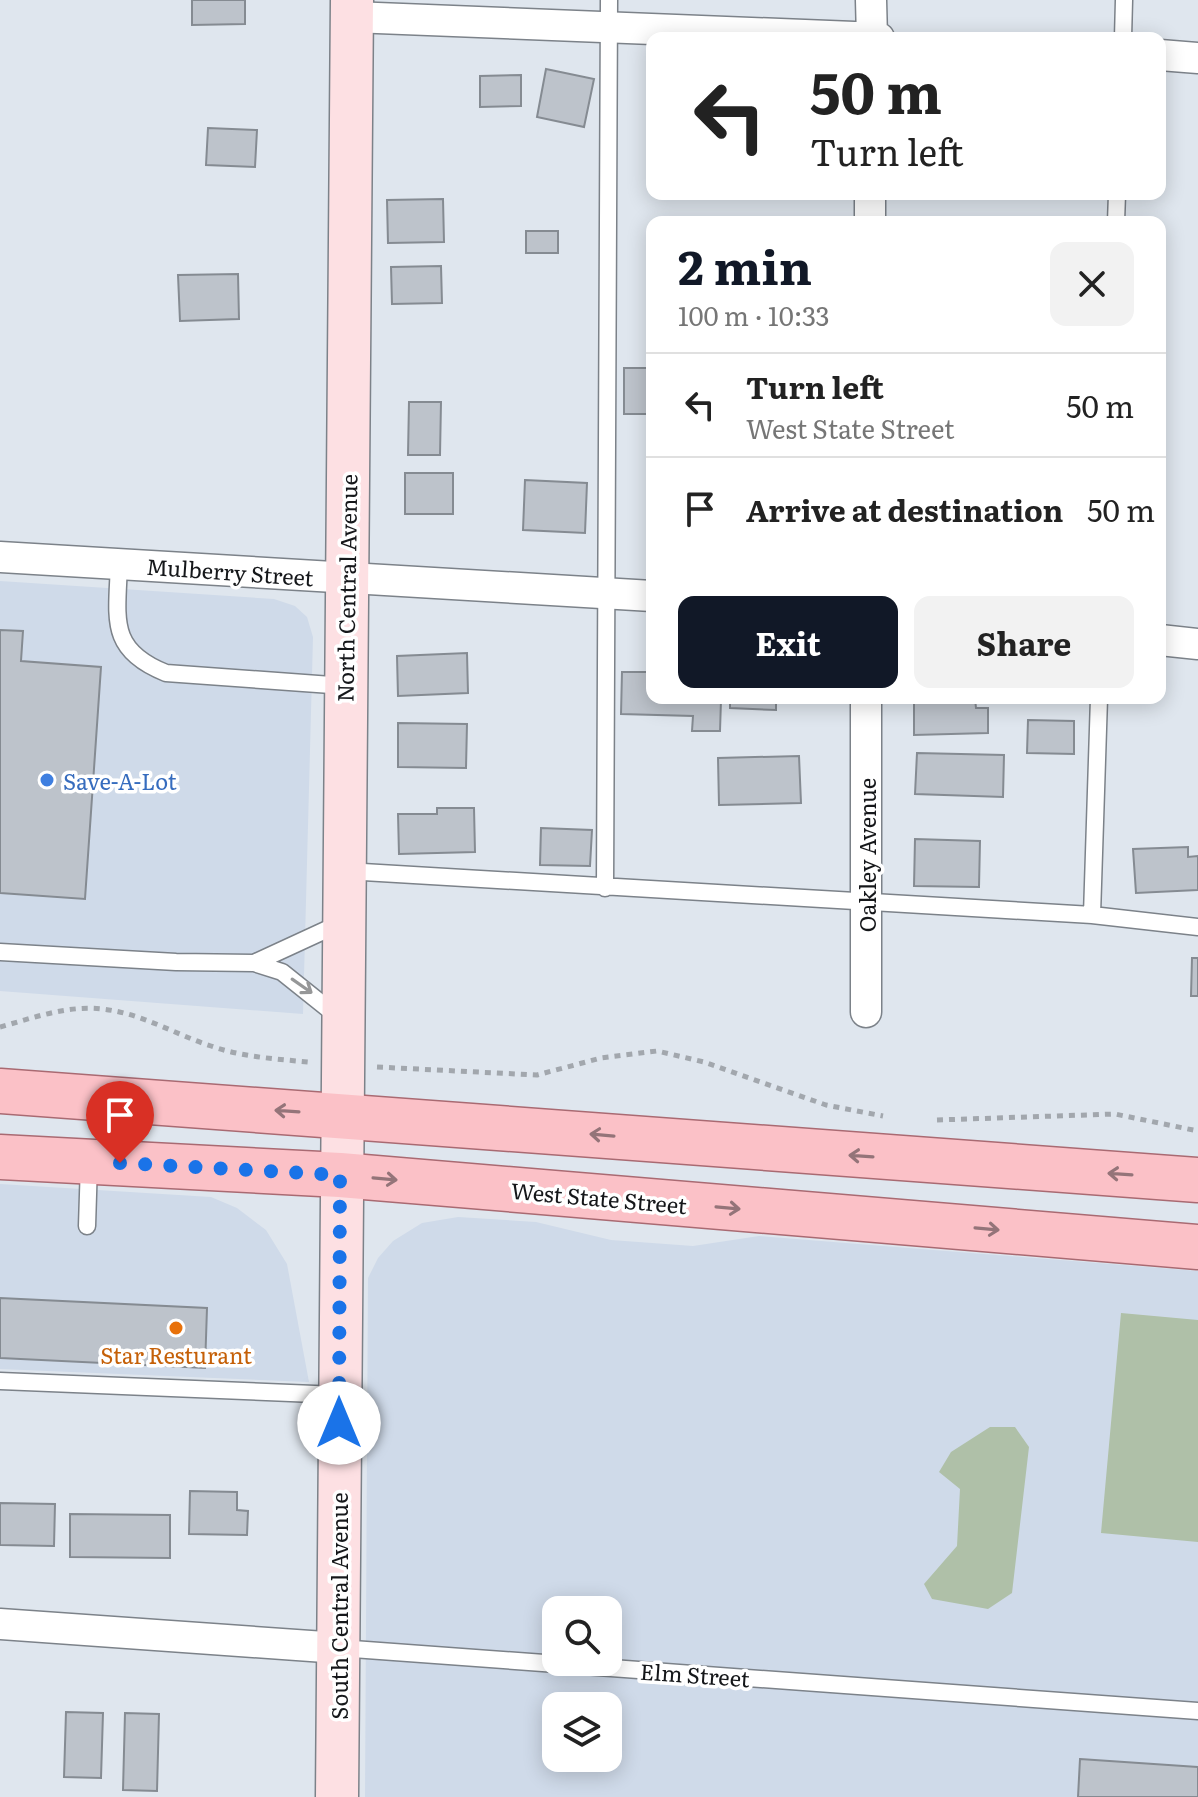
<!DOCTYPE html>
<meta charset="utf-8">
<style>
:root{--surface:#fff;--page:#f2f2f2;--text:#222;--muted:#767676;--line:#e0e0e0;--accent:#111827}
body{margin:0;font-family:Literata,serif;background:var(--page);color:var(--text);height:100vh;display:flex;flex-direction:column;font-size:30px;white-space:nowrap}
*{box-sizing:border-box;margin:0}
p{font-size:26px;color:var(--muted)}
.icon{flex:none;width:44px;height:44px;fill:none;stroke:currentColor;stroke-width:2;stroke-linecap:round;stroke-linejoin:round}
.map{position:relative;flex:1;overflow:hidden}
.side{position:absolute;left:646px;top:216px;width:520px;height:488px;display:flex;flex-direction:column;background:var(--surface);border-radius:16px;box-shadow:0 4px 20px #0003}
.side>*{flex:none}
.top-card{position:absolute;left:646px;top:32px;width:520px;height:168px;border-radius:16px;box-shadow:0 4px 20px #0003;background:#fff;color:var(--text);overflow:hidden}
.buttons{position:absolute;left:542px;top:1596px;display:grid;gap:16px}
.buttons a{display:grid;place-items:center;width:80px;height:80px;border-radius:16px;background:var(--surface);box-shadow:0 4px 20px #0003;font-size:40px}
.pin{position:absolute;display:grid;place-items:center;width:68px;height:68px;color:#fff;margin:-82px -34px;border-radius:50% 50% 50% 0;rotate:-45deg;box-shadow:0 0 8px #0007}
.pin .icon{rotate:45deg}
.me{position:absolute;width:88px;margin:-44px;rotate:0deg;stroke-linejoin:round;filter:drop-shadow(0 0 6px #0008)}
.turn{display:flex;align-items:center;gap:28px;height:168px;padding:0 32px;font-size:36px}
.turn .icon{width:104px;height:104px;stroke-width:2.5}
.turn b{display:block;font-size:56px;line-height:68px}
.round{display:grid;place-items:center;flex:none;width:84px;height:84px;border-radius:16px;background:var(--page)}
.overview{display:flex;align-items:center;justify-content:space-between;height:136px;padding:0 32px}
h1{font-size:48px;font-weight:700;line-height:60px;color:var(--accent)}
.action{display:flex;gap:16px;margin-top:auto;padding:16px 32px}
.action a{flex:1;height:92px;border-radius:16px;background:var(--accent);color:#fff;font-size:32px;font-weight:700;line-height:92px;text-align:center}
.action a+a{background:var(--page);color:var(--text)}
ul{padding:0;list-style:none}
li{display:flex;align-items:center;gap:24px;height:104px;padding:0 32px;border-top:2px solid var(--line)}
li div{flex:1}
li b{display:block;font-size:30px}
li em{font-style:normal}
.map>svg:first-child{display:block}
.built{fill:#cfdae9;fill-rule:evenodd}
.park{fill:#afc0a8}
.building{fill:#bdc3cb;stroke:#858b92;stroke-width:2}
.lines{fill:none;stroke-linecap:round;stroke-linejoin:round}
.lane-casing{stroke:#7c8289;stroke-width:19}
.street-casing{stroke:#7c8289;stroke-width:33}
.secondary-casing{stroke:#7c8289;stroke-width:45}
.primary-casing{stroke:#a96a72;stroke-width:47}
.path{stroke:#a2a7ad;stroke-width:5;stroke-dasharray:6 6;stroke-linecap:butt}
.lane{stroke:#fff;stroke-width:16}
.street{stroke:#fff;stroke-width:30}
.secondary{stroke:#fde0e3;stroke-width:42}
.primary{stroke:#fbc1c7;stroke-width:44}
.oneway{stroke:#969798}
.oneway2{stroke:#947479}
.route{stroke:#1a73e8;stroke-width:14;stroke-dasharray:0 25.2}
.shop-dot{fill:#3f7fe0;stroke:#fff;stroke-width:3}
.food-dot{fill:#e8710a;stroke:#fff;stroke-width:3}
.labels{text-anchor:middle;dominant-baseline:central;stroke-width:7;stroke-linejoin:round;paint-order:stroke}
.street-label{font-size:22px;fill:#15171a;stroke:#fff}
.shop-label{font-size:22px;fill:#366cbe;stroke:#fff;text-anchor:start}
.food-label{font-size:22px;fill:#c56008;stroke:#fff}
</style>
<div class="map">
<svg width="1198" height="1797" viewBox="0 0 1198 1797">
<rect width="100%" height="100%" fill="#dfe6ee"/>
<path class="built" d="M0 581 274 599 295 606 307 617 313 637 303 1014 0 991Z
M0 1184 211 1197 237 1208 266 1230 287 1264 309 1382 0 1369Z
M458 1217 536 1222 611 1240 693 1246 759 1236 1198 1271V1797H365L368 1278 378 1258 393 1241 422 1223ZM556 1610H608V1662H556ZM556 1706H608V1758H556Z"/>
<path class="park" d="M1121 1313 1198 1320V1542L1101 1533Z
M990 1427H1015L1029 1447 1012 1593 988 1609 932 1599 924 1584 957 1546 960 1489 939 1472 951 1452Z"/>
<path class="building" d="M192 0H245V24L192 25Z
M546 69 594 79 584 127 537 117Z
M521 75V106L480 107V76Z
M208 128 257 130 255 167 206 165Z
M443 199 444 242 388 243 387 200Z
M526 231H558V253H526Z
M441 266 442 303 392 304 391 267Z
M238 274 239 319 180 321 178 275Z
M624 368H652V414H624Z
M409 402H441L440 455H408Z
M405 473H453V514H405Z
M525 480 587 483 585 533 523 530Z
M0 630 23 631 21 661 101 667 85 899 0 893Z
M467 653 468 693 398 696 397 656Z
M622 672H652V698L721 700 720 731H692L693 716 621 714Z
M730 698H776V710L730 708Z
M914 698H975L976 708H988V733L914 735Z
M1028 720 1074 721V754L1027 753Z
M398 723 467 724 466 768 398 767Z
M917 753 1004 755 1003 797 915 794Z
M799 756 801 803 719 805 718 758Z
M437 808H474L475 852 399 854 398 814H437Z
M541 828 592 830 590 866 540 865Z
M915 839 980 841 979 887 914 886Z
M1188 847V857L1198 856V890L1136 893 1133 849Z
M1192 958H1198V996H1191Z
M0 1298 207 1308 205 1368 0 1358Z
M190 1491 237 1492V1510L248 1511 247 1535 189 1534Z
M0 1503 55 1504 54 1546 0 1545Z
M70 1514 170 1515V1558L70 1557Z
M66 1712 103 1713 101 1778 64 1777Z
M125 1713 159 1714 157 1791 123 1790Z
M1080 1759 1198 1767V1797H1078Z"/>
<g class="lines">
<g class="lane-casing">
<path id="lane" d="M1123 38 1124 0
M1116 222 1117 194
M119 564C117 619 108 650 166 673L345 686
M346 871 1092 915 1198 927
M605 888 609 0
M1092 915 1099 698
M0 952 176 962 254 963 282 972 337 1016
M254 963 343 922
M87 1226 89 1163
M0 1381 339 1395
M339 1648 1198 1711"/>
</g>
<g class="street-casing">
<path id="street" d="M871 0 872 38
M352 17 879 38
M1160 55 1198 58
M870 222V194
M0 557 652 596
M1160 640 1198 644
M866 698V1012
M0 1624 339 1648"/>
</g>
<g class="secondary-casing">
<path id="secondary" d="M337 1797 352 0"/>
</g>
<g class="primary-casing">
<path id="primary" d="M0 1091 1198 1180
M0 1157 340 1175 1198 1247"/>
</g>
<path class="path" d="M0 1027C33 1018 67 1005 102 1009 141 1013 174 1034 211 1046 242 1057 276 1059 308 1062
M377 1067 537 1075 601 1058 657 1051 704 1062 826 1105 883 1116
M937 1120 1115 1114 1198 1131"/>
<use href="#lane" class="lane"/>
<use href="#street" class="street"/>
<use href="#secondary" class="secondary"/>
<use href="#primary" class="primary"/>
</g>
<defs><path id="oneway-shaft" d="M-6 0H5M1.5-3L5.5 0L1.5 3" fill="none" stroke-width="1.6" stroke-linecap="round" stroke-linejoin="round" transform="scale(2)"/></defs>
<use class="oneway" href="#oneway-shaft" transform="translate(302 986) rotate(35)"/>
<g class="oneway2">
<use href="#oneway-shaft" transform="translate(287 1111) rotate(-176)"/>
<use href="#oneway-shaft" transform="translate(602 1135) rotate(-175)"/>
<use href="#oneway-shaft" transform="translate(861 1156) rotate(-176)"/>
<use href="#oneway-shaft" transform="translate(1120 1174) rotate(-176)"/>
<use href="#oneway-shaft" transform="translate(385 1179) rotate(5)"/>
<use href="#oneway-shaft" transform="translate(728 1208) rotate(5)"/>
<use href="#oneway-shaft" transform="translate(987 1229) rotate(5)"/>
</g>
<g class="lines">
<path class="route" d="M120 1163 340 1175 339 1423"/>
</g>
<circle class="shop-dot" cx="47" cy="780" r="8"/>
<circle class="food-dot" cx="176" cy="1328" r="8"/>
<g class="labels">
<g class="street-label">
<text transform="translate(230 571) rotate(4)">Mulberry Street</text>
<text transform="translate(346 588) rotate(-89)">North Central Avenue</text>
<text transform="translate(866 855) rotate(-90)">Oakley Avenue</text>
<text transform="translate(599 1197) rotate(5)">West State Street</text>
<text transform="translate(338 1606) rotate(-90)">South Central Avenue</text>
<text transform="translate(695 1674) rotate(4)">Elm Street</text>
</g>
<g class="shop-label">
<text x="63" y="780">Save-A-Lot</text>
</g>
<g class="food-label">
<text x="176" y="1354">Star Resturant</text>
</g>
</g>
</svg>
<div class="buttons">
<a><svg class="icon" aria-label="search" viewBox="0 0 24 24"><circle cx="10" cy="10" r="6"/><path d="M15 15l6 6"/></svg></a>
<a><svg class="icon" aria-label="layers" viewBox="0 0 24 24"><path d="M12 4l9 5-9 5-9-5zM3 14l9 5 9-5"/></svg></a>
</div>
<div class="pin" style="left:120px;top:1163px;background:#d93025"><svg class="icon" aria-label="arrive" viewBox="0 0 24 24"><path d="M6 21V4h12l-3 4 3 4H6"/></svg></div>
<svg class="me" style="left:339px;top:1423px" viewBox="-20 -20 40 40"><circle r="19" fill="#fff"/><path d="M0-13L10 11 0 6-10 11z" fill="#1a73e8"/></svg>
<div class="top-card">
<div class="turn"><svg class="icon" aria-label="left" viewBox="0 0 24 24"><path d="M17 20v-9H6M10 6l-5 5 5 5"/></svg><div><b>50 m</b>Turn left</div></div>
</div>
<section class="side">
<div class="overview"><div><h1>2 min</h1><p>100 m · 10:33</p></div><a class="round"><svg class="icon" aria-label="close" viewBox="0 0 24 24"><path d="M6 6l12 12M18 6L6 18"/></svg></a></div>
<ul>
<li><svg class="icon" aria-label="left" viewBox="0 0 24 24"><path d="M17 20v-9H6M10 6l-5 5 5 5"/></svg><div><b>Turn left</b><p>West State Street</p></div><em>50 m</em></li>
<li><svg class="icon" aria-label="arrive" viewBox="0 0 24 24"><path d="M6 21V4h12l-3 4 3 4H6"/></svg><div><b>Arrive at destination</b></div><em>50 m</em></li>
</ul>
<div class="action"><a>Exit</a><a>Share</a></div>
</section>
</div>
